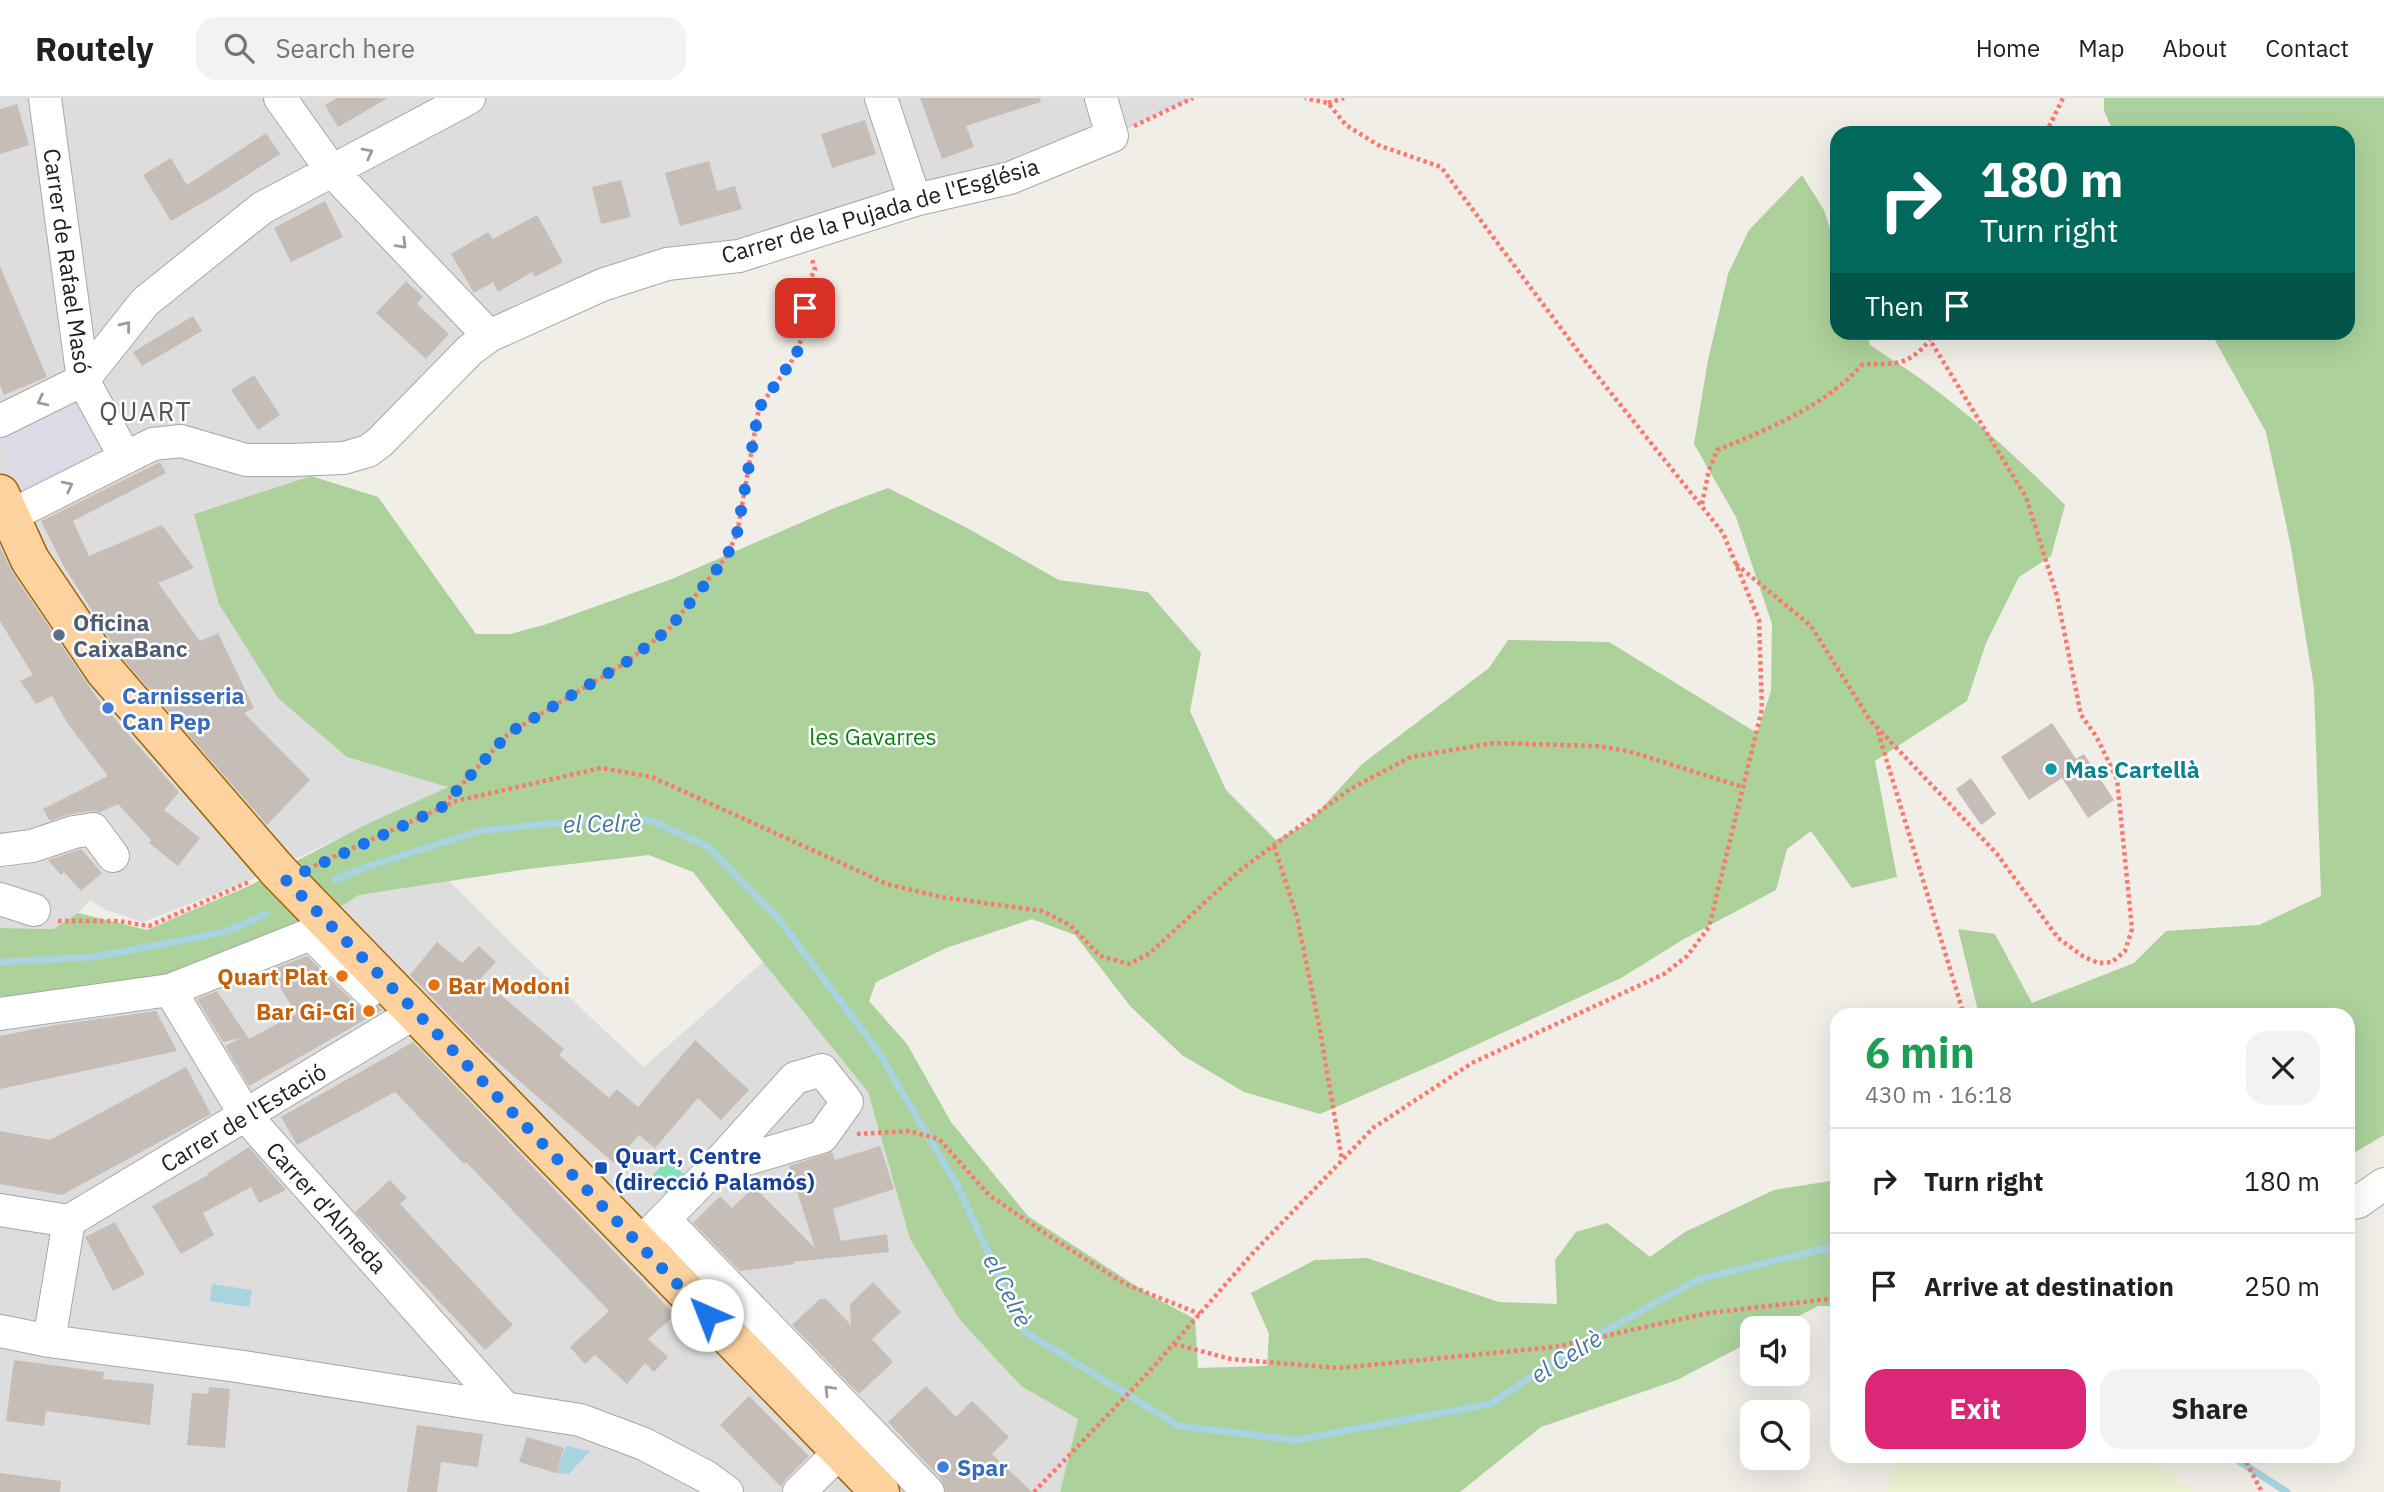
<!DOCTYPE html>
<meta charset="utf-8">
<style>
:root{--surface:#fff;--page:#f2f2f2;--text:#202124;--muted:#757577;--line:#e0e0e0;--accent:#db2777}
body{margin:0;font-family:"IBM Plex Sans",sans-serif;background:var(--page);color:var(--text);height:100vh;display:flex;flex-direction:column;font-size:26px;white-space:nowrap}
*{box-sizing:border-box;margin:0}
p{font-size:23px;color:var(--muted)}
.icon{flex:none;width:38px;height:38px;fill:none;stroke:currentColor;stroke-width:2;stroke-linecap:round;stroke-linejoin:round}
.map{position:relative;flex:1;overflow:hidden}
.drawer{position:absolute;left:1830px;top:910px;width:525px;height:455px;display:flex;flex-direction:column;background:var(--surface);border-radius:21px;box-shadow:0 7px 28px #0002}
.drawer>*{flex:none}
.banner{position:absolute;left:1830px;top:28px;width:525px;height:214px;border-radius:21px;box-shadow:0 7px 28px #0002;background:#00695c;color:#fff;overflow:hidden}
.controls{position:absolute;left:1740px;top:1218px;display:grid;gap:14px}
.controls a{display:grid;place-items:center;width:70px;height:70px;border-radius:14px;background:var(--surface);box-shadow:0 7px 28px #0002;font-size:35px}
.pin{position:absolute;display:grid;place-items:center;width:60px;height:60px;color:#fff;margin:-30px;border-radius:14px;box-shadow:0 4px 10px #0006}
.me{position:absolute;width:77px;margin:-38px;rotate:316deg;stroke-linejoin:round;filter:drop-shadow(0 0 5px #0008)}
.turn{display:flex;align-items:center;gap:24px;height:147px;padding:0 35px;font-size:32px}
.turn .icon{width:91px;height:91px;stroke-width:2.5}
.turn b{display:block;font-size:49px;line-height:60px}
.then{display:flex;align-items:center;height:66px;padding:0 35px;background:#0003;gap:14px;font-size:26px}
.round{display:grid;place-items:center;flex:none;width:74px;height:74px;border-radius:21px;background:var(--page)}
.headline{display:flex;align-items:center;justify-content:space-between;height:119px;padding:0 35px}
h1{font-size:42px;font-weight:700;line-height:52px;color:#1e9e55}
.action{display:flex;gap:14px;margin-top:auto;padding:14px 35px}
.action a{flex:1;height:80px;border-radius:21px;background:var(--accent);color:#fff;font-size:28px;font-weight:700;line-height:80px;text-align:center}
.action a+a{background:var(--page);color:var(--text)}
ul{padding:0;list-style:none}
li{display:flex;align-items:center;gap:21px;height:105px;padding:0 35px;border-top:2px solid var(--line)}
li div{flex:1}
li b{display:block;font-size:26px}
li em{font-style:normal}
header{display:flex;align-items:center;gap:42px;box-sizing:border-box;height:98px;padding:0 35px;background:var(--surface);border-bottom:2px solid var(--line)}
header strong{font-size:33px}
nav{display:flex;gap:38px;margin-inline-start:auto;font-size:24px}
.search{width:490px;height:63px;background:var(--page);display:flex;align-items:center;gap:18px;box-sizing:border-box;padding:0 24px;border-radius:21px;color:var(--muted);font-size:26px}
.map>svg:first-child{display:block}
.residential{fill:#dedddd}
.farmland{fill:#eef0d2}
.forest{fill:#acd19b}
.pitch{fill:#84e1bb}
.plaza{fill:#dbdbe7}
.water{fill:#a7d4df}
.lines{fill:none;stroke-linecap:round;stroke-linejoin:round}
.stream{stroke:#a7d4df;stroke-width:7}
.building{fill:#c6bdb6}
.minor-casing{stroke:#a7a7a7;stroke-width:34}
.major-casing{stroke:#9d6500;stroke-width:41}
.path{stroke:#fd776c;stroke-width:4.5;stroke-dasharray:3.5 3.5;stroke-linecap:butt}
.minor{stroke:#fff;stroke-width:32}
.major{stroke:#fed29f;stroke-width:38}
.oneway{stroke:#9b9b9b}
.route{stroke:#1a73e8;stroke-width:12;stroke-dasharray:0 21.6}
.service-dot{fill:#5c6f8a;stroke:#fff;stroke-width:2.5}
.shop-dot{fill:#3f7fe0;stroke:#fff;stroke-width:2.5}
.culture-dot{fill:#0f9aa8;stroke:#fff;stroke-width:2.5}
.food-dot{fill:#e8710a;stroke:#fff;stroke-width:2.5}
.transit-dot{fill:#1a4fb4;stroke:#fff;stroke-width:2.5}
.labels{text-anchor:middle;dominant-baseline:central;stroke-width:5;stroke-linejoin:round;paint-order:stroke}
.street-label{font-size:23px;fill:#202020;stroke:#fff}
.service-label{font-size:23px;font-weight:bold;fill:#4e5e75;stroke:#fff;text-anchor:start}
.shop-label{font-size:23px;font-weight:bold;fill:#366cbe;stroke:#fff;text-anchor:start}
.park-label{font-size:23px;fill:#098310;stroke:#fff}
.culture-label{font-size:23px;font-weight:bold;fill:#0d838f;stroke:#fff;text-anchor:start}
.food-label{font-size:23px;font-weight:bold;fill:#c56008;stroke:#fff;text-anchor:end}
.transit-label{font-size:23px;font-weight:bold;fill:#164399;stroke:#fff;text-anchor:start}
.water-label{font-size:24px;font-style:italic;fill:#4476a3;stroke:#fff}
.quarter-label{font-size:26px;letter-spacing:2px;fill:#535353;stroke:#fff}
</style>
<header>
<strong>Routely</strong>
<div class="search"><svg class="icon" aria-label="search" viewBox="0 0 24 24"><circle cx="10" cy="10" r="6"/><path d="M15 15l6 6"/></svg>Search here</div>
<nav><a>Home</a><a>Map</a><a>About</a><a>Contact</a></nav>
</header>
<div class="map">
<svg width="2384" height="1394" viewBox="0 0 2384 1394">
<rect width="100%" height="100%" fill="#f1ede7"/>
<path class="residential" d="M0 0H1193L1112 38 549 210 344 360 311 378 195 415 347 659 449 689 248 783 143 824 104 811 90 802 78 815 53 831 0 830Z
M449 783 514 848 644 969 763 864 868 994 910 1141 1021 1288 1078 1321 1060 1394H0V904L300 835 359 797Z"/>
<path class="farmland" d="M1897 1358H2148L2193 1394H1886Z"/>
<path class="forest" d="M2104 0H2384V1037L2349 1058V1064L2348 917H1979L1958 831 1995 836 2032 905 2134 865 2166 833 2259 827 2321 798 2314 589 2290 444 2266 334 2211 235 2348 234V35H2114L2104 13Z
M1802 77 1824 112 1837 152 1838 234 1866 235 1870 247C1894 263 1918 278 1941 296 1985 330 2026 368 2065 407L2051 458 2019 479 1986 545 1967 603 1875 663 1897 779 1852 790 1811 733 1787 751 1776 792 1684 841 1621 880 1437 965 1320 1016 1244 994 1182 957 1131 909 1075 837 1032 821 946 850 876 884 869 903 907 946 951 1024 1028 1118 1153 1199 1195 1221 1198 1270 1267 1268 1269 1236 1251 1195 1315 1162 1367 1160 1499 1204 1557 1206 1555 1162 1576 1134 1607 1125 1650 1159 1685 1134 1774 1092 1837 1082V1208H1818L1776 1230H1752V1243L1677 1282 1541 1329 1460 1394H1060L1078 1321 1021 1288 960 1222 910 1141 868 994 763 864 693 774 649 757 528 771 359 797 300 835 177 880 0 904V830L53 831 78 815 147 832 251 787 363 728 448 689 347 659 278 600 219 506 194 416 311 378 378 399 476 536H510L544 527 672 481 832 411 888 390 967 430 1059 482 1148 494 1201 555 1190 613 1226 692 1276 742 1308 725 1362 666 1489 570 1508 542 1609 544 1757 635 1771 593 1772 526 1736 419 1694 346 1708 262 1728 176 1749 132Z"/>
<path class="pitch" d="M668 1061 688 1080 670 1099 650 1080Z"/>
<path class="plaza" d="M76 299 104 353 24 393 0 342V335Z"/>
<path class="water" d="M212 1186 252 1192 249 1209 210 1203Z
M566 1348 590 1353 569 1376 556 1375Z"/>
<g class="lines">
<path class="stream" d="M335 782 363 770 479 733 587 722H650L707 748 778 820 878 953 958 1089 1025 1234 1179 1328 1296 1342 1490 1306 1590 1241 1699 1181 1822 1151 1838 1152
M0 864 94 859 225 834 266 816
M2231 1358 2287 1394"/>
</g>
<path class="building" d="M337 0H388L338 29 325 7Z
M920 0H1040L1041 4 966 28 974 49 942 61Z
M17 6 29 47 0 56V11Z
M865 22 876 56 832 70 821 36Z
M266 35 280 56 221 94 171 123 143 77 171 60 187 87Z
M709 63 717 93 735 88 742 111 680 128 665 75Z
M621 82 631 119 601 126 592 89Z
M325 103 343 139 291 164 274 130Z
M537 117 563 164 535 179 532 174 498 194 493 184 474 195 451 156 488 134 493 141Z
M0 168 47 279 4 297 0 287Z
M406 183 423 199 417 206 449 236 426 261 376 215Z
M193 218 202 233 142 268 133 254Z
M254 277 280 317 258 332 231 292Z
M160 364 166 375 73 423 89 458 162 427 194 470 158 485 200 543 218 535 254 610 244 615 310 682 267 727 122 560 63 467 41 423Z
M0 449 12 474 100 604 179 694 164 712 200 740 178 768 149 745 151 742 118 706 100 714 90 713 71 716 50 723 43 711 108 678 68 626 52 598 36 606 20 583 33 577 0 523Z
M2052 625 2076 661 2084 656 2114 702 2088 720 2062 680 2029 702 2001 659Z
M1971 680 1996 716 1981 727 1956 691Z
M81 751 102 775 81 793 64 774 61 777 48 762Z
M437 844 462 865 479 848 496 864 481 880 564 951 559 957 609 1000 617 991 638 1009 695 942 749 992 721 1022 698 1000 655 1050 639 1037 614 1065 480 949 410 877Z
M307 858 357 907 365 911 378 908 382 912 249 988 225 948 241 940 223 944 197 901 217 893 249 941 296 916 270 872Z
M156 913 177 953 0 991V938L55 927Z
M413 944 675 1217 648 1241 668 1259 654 1274 645 1265 627 1286 595 1257 585 1266 570 1249 609 1213 466 1064 464 1066 395 994 297 1047 281 1019Z
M186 969 211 1016 62 1097 0 1086V1033L50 1042Z
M880 1048 894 1091 833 1111 841 1143 887 1136 889 1154 792 1164 795 1166 740 1173 693 1125 720 1098 732 1110 754 1089 815 1150 789 1068 832 1054 835 1062Z
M249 1049 286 1092 259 1105 251 1089 203 1115 214 1137 181 1156 152 1108 208 1077 207 1076Z
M390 1082 407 1100 400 1106 513 1227 485 1252 355 1114Z
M115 1124 145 1176 113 1193 85 1139Z
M873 1184 901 1214 872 1241 893 1264 859 1296 792 1227 820 1201H826L851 1227 850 1206Z
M14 1262 104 1274 103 1281 154 1286 150 1327 46 1313 44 1328 6 1323Z
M926 1288 956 1319 972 1303 1009 1339 992 1356 1032 1394H946L941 1381 888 1324Z
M209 1289 230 1291 225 1350 187 1347 192 1295 208 1296Z
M749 1298 809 1358 786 1381 781 1389 720 1327Z
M417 1327 483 1336 478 1369 441 1364 437 1394H407Z
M527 1339 564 1350 556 1375 519 1364Z
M0 1375 61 1383 60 1394H0Z"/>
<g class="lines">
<g class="minor-casing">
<path id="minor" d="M45 0 83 282 125 359
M280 0 332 73 489 238
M881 0 915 102
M0 323 83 282 145 204 262 110 469 0
M0 423 153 346 181 343 246 362H291L344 360 368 353 380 344 470 252 489 238 602 187 667 166 739 158 915 102 1010 80 1112 38 1101 0
M0 752 32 748 74 734 93 731 113 758
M0 801 34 812
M170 892 246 1018 505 1310
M0 916 170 892 311 836 369 893
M2348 1106 2358 1104 2384 1086
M0 1112 69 1123
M664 1121 928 1394
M69 1123 416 914
M639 1147 713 1071 795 980 822 972 847 1004 822 1039 713 1071
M0 1233 49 1243 237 1268 580 1322 644 1346 705 1378 727 1394
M49 1243 69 1123
M799 1394 858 1336"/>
</g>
<g class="major-casing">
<path id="major" d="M0 396 30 462 105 573 278 773 880 1394"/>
</g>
<path class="path" d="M1328 5 1344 0
M1134 28 1193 0
M2046 35 2063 0
M1702 406 1709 372 1717 352C1769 331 1825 308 1863 266 1896 266 1908 268 1930 242
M1736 466 1811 528 1870 622 1997 756 2058 840 2084 859 2099 865 2112 864 2125 853 2132 831 2117 681 2096 638 2081 617 2057 498 2026 399 1930 242 1931 234
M1878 634 1964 917
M444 706 509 635 625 565 669 531 726 459 737 436 759 310 796 257 805 229V190L815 172 812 161
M1274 748 1297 819 1319 927 1342 1062
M314 768 456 703 601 670 652 679 887 786 941 799 1042 813 1070 827 1100 858 1129 866 1150 855 1239 773 1350 691 1411 659 1493 645 1596 648 1628 653 1743 689
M58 823H118L149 828 249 784
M857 1036 909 1033 939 1041 989 1097 1043 1134 1125 1186 1200 1216
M1174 1246 1231 1261 1338 1270 1555 1249 1708 1215 1838 1200
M2243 1358 2262 1394
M1034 1394 1148 1275 1252 1156 1373 1030 1472 965 1664 876 1687 858 1709 829 1762 611 1759 522 1723 435 1583 260 1441 69 1378 47 1346 27 1328 5 1305 0"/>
<use href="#minor" class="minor"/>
<use href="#major" class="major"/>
</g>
<defs><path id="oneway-chevron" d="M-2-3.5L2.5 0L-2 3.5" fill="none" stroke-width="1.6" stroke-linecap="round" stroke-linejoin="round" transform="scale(1.75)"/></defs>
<g class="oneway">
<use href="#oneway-chevron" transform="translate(368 55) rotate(-28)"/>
<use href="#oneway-chevron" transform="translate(402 146) rotate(46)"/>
<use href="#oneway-chevron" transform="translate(126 228) rotate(-51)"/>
<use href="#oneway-chevron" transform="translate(42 303) rotate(153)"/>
<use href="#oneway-chevron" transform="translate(68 388) rotate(-27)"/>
<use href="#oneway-chevron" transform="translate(829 1292) rotate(-134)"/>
</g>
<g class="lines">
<path class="route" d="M707 1217 416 914 286 782 441 710 509 635 625 565 669 531 726 460 737 436 759 310 796 257 806 229 805 210"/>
</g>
<circle class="service-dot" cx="59" cy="537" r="7"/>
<g class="shop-dot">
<circle cx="108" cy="610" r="7"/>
<circle cx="943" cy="1369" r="7"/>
</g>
<circle class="culture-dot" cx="2051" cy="671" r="7"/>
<g class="food-dot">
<circle cx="342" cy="878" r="7"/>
<circle cx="434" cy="887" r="7"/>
<circle cx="369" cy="913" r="7"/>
</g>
<rect class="transit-dot" x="594" y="1063" width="14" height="14" rx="3.5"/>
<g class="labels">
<g class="street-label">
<text transform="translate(880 112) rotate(-16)">Carrer de la Pujada de l'Església</text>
<text transform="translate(68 163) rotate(82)">Carrer de Rafael Masó</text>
<text transform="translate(243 1019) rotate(-31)">Carrer de l'Estació</text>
<text transform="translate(327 1109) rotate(48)">Carrer d'Almeda</text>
</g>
<g class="service-label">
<text x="73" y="524">Oficina<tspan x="73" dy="26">CaixaBanc</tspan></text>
</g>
<g class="shop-label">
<text x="122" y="597">Carnisseria<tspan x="122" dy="26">Can Pep</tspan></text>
<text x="957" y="1369">Spar</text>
</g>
<g class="park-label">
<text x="873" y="638">les Gavarres</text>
</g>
<g class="culture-label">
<text x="2065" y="671">Mas Cartellà</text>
</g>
<g class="food-label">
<text x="328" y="878">Quart Plat</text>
<text x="448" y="887" text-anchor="start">Bar Modoni</text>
<text x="355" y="913">Bar Gi-Gi</text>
</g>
<g class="transit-label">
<text x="615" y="1057">Quart, Centre<tspan x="615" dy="26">(direcció Palamós)</tspan></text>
</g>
<g class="water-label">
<text transform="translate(602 725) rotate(-1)">el Celrè</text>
<text transform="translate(1008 1192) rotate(63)">el Celrè</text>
<text transform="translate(1566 1258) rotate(-32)">el Celrè</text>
</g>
<g class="quarter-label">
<text x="146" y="313">QUART</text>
</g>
</g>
</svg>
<div class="controls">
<a><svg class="icon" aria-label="sound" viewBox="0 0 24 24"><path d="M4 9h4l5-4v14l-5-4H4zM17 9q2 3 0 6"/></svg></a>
<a><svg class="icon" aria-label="search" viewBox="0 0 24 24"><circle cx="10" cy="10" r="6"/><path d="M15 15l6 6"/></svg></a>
</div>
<div class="pin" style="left:805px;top:210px;background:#d93025"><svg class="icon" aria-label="arrive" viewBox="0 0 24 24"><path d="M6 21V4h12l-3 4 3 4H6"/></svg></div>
<svg class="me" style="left:707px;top:1217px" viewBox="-20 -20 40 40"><circle r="19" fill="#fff"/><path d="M0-13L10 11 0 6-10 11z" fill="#1a73e8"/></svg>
<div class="banner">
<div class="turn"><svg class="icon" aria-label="right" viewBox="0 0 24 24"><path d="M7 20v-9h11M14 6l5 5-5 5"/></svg><div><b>180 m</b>Turn right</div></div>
<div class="then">Then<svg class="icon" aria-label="arrive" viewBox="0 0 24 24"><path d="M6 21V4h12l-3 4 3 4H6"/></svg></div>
</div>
<section class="drawer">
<div class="headline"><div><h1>6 min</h1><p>430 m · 16:18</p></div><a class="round"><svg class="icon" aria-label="close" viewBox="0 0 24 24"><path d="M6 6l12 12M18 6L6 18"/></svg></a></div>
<ul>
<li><svg class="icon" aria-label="right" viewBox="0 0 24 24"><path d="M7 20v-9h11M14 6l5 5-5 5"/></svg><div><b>Turn right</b></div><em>180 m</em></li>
<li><svg class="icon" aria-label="arrive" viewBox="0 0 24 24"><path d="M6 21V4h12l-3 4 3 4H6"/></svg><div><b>Arrive at destination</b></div><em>250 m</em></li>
</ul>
<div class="action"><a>Exit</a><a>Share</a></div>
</section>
</div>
